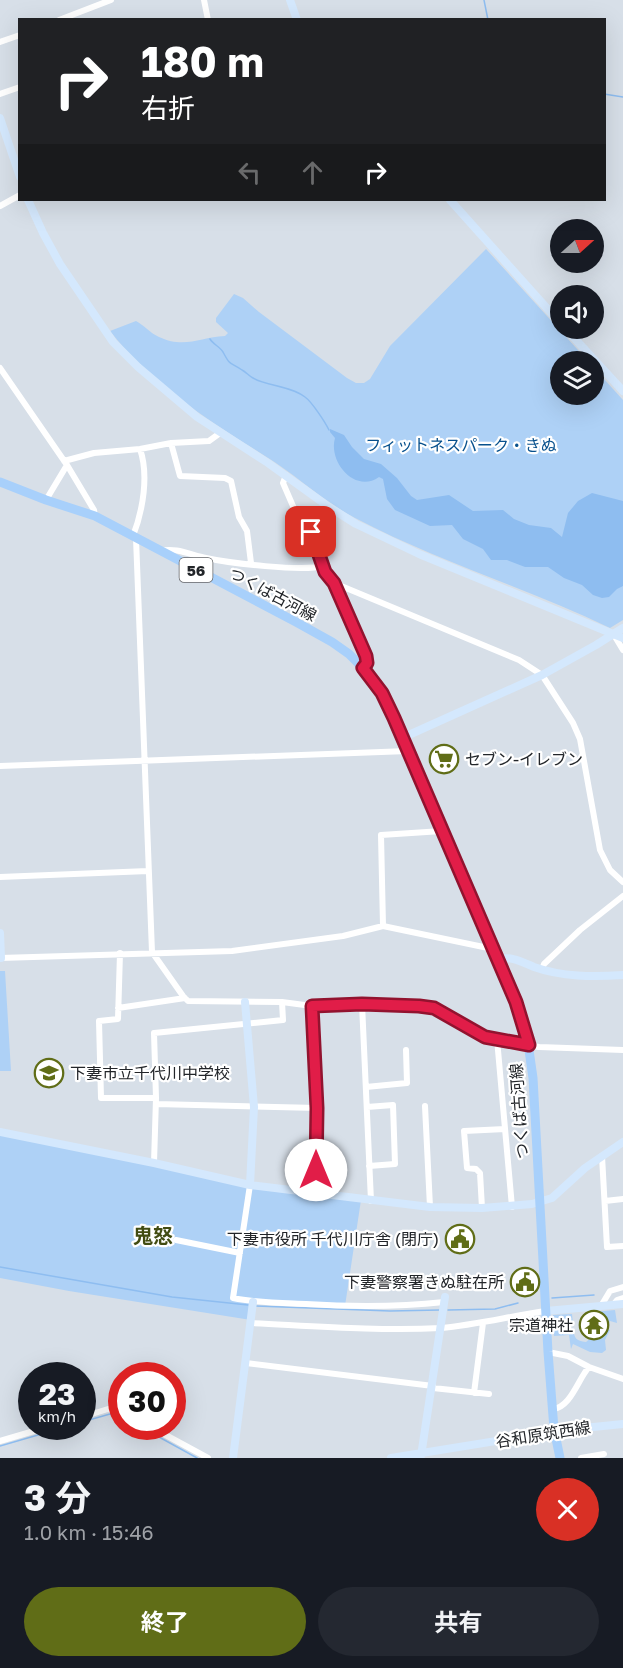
<!DOCTYPE html>
<html lang="ja">
<meta charset="utf-8">
<style>
:root{--surface:#171b24;--page:#242831;--text:#f1f3f6;--muted:#9ea1a6;--accent:#606d17}
body{margin:0;font-family:"Golos Text","Noto Sans JP",sans-serif;background:var(--page);color:var(--text);height:100vh;display:flex;flex-direction:column;font-size:22px;white-space:nowrap}
*{box-sizing:border-box;margin:0}
p{font-size:20px;color:var(--muted)}
.icon{flex:none;width:33px;height:33px;fill:none;stroke:currentColor;stroke-width:2;stroke-linecap:round;stroke-linejoin:round}
.map{position:relative;height:1458px;overflow:hidden}
.side{display:flex;flex-direction:column;background:var(--surface);flex:1}
.side>*{flex:none}
.hud{position:absolute;left:18px;top:18px;width:588px;height:183px;border-radius:0px;box-shadow:0 6px 24px #0002;background:#202124;color:#fff;overflow:hidden}
.needle{width:39px;rotate:69deg}
.buttons{position:absolute;left:550px;top:219px;display:grid;gap:12px}
.buttons a{display:grid;place-items:center;width:54px;height:54px;border-radius:50%;background:var(--surface);box-shadow:0 6px 24px #0002;font-size:30px}
.speed{position:absolute;left:18px;top:1362px;display:flex;gap:12px;font-size:30px;font-weight:700;text-align:center}
.speed>*{display:grid;place-content:center;width:78px;height:78px;border-radius:50%;background:var(--surface);box-shadow:0 6px 24px #0002;line-height:1}
.speed small{font-size:15px;font-weight:400}
.speed .limit{border:9px solid #d22;background:#fff;color:#111}
.pin{position:absolute;display:grid;place-items:center;width:51px;height:51px;color:#fff;margin:-26px;border-radius:12px;box-shadow:0 3px 9px #0006}
.me{position:absolute;width:66px;margin:-33px;rotate:0deg;stroke-linejoin:round;filter:drop-shadow(0 0 4px #0008)}
.turn{display:flex;align-items:center;gap:21px;height:126px;padding:0 24px;font-size:27px}
.turn .icon{width:78px;height:78px;stroke-width:2.5}
.turn b{display:block;font-size:42px;line-height:51px}
.lanes{display:flex;align-items:center;height:57px;padding:0 24px;background:#0003;justify-content:center;gap:30px;direction:ltr}
.lanes .off{opacity:.35}
.round{display:grid;place-items:center;flex:none;width:63px;height:63px;border-radius:32px;background:var(--page)}
.head{display:flex;align-items:center;justify-content:space-between;height:102px;padding:0 24px}
h1{font-size:36px;font-weight:700;line-height:45px}
.action{display:flex;gap:12px;margin-top:auto;padding:12px 24px}
.action a{flex:1;height:69px;border-radius:36px;background:var(--accent);color:#fff;font-size:24px;font-weight:700;line-height:69px;text-align:center}
.action a+a{background:var(--page);color:var(--text)}
.map>svg:first-child{display:block}
.green{fill:#aed1f6}
.water{fill:#8ebdf0}
.lines{fill:none;stroke-linecap:round;stroke-linejoin:round}
.stream{stroke:#8ebdf0;stroke-width:1.5}
.street{stroke:#fff;stroke-width:6}
.secondary{stroke:#d4e8fd;stroke-width:8}
.primary{stroke:#a8d0fb;stroke-width:9}
.route-casing{stroke:#92132f;stroke-width:15}
.route{stroke:#e11d48;stroke-width:10}
.labels{text-anchor:middle;dominant-baseline:central;stroke-width:4.5;stroke-linejoin:round;paint-order:stroke}
.shield{fill:#fff;stroke:#646669;stroke-width:1.5}
.shield-label{font-size:15px;font-weight:bold;fill:#222529}
.park-label{font-size:16px;fill:#08518d;stroke:#fff}
.street-label{font-size:16px;fill:#222529;stroke:#fff}
.poi-label{font-size:16px;fill:#222529;stroke:#fff;text-anchor:end}
.quarter-label{font-size:20px;font-weight:bold;fill:#424c12;stroke:#fff}
</style>
<div class="map">
<svg width="623" height="1458" viewBox="0 0 623 1458">
<rect width="100%" height="100%" fill="#d7dfe8"/>
<path class="green" d="M486 249 588 361 561 362V394H594V368L623 400V620L610 628C526 588 437 561 355 518 323 501 296 475 265 456 209 421 151 384 110 331L136 321C144 325 150 333 159 337 185 349 200 337 225 336L228 333 216 322V318L234 294 243 298 259 312 347 378 356 383H364L370 379 390 346Z
M0 971H5L11 1071H0Z
M0 1132 250 1185 361 1200 345 1306 253 1302 251 1320 69 1291 0 1278Z
M615 1310 617 1323 610 1321 607 1329 610 1330 605 1340 606 1350 602 1353 590 1352 573 1344 571 1349 569 1335 554 1336 553 1315 572 1314 573 1324 567 1325V1329L573 1328C574 1338 576 1341 586 1342L603 1328V1321L595 1322V1318L590 1319 594 1317 593 1312Z"/>
<path class="water" d="M330 429 344 435 352 447 364 459 381 464 397 478 411 496 417 500 449 495 473 511 503 510 514 519 529 525 551 528 562 537 568 513 578 501 592 493 623 501V586L617 589 609 597 602 598 593 595 582 585 564 578 548 567H525L507 560H491L483 549 463 539 452 525 430 526 395 510 387 499 383 479 379 477C355 494 328 462 335 438L330 432Z"/>
<g class="lines">
<path class="stream" d="M484 0 488 20
M604 94 623 97
M210 339C213 344 220 347 223 352 231 367 229 361 242 370 246 372 249 376 253 378 267 386 291 386 305 397 312 402 325 422 329 430
M0 1267 172 1297 248 1305
M552 1298 594 1295
M256 1306 390 1311 440 1310
M448 1310 495 1309 518 1303
M82 1422 110 1414 122 1417
M139 1426 197 1458
M0 1446 69 1426"/>
<path class="street" d="M204 0 208 20
M59 20 111 0
M0 42 20 35
M0 94 20 87
M0 206 20 195
M0 368 67 465 94 510 95 516
M171 443 180 476 225 478 231 481 239 517 247 531 251 563
M64 461 94 453 140 449 171 443 209 441 220 433
M286 475 283 483 296 513 311 532 325 572 334 583 366 656 367 663 363 668
M46 500 67 465
M133 536C143 510 149 475 140 449
M136 538 152 952 183 996 188 1001 282 1002 312 1006 362 1004 419 1006 434 1008 485 1037 539 1047 623 1050
M160 551C176 547 191 555 206 558 229 563 302 572 323 566
M334 583 519 660 542 675 573 723 580 739 600 850 610 870 623 882
M614 635 623 650
M0 766 408 751
M0 877 148 871
M383 926 381 835 442 831
M120 953 118 1019 99 1021 101 1098H156L154 1163
M0 958 232 951 343 936 383 926 493 949
M542 969 544 964 580 930 623 896
M362 1004 371 1201
M312 1006 317 1108 316 1194
M118 1008 185 998
M497 1039 512 1207
M366 1087 407 1083 406 1050
M156 1098 154 1033 283 1020 282 1002
M156 1104 317 1108
M425 1106 430 1207
M367 1107 393 1105 395 1164 369 1166
M602 1156 607 1247 623 1246
M250 1185 233 1298C257 1303 282 1303 306 1304 352 1307 399 1307 444 1302
M605 1201 623 1199
M482 1208 480 1173 476 1169 467 1168 464 1131 505 1129
M176 1240 240 1253
M613 1305 617 1300 623 1298
M601 1306 610 1291 623 1287
M251 1323C314 1326 378 1331 441 1328 476 1325 511 1316 546 1311
M548 1352 568 1356 589 1367 623 1379
M246 1363 433 1386
M433 1388 489 1394
M474 1393 483 1323
M553 1409C571 1407 578 1379 589 1367
M82 1417 108 1409 122 1412
M149 1426 208 1458
M0 1441 51 1426
M581 1458 604 1454"/>
<path class="secondary" d="M290 0 297 20
M0 118 20 177
M28 200 43 233 60 264 113 342 138 367 197 417 268 463 329 507 356 524 419 554 623 638
M450 200 561 324
M565 328 623 391
M402 738 542 675 596 645 623 628
M0 933 1 958
M498 960C510 955 522 962 534 967 562 977 593 977 623 975
M245 1002 254 1107 250 1185
M0 1132 154 1163 250 1185 430 1207 482 1208 532 1204 552 1198 585 1168 623 1142
M546 1311 623 1304
M421 1456 445 1297
M233 1458 253 1302
M391 1458 564 1430 623 1424"/>
<path class="primary" d="M0 482 46 500 95 516 296 622 332 642 349 654 363 668 382 693 516 1002 527 1036 533 1078 548 1352 554 1429 560 1458"/>
</g>
<g class="lines">
<g class="route-casing">
<path id="route" d="M311 532 325 572 334 583 366 656 367 663 363 668 382 693 394 718 516 1002 529 1045 485 1037 434 1008 419 1006 362 1004 312 1006 317 1108 316 1170"/>
</g>
<use href="#route" class="route"/>
</g>
<defs>
<g id="supermarket-ring" transform="scale(1.5)"><circle r="9.5" fill="#fff" stroke="#606d17" stroke-width="1.5"/><path d="M-6-5.5h2.5l.6 2H6L4.5 2H-2.5L-4.4-4H-6ZM-1.5 3.2a1.3 1.3 0 1 0 .1 0ZM3 3.2a1.3 1.3 0 1 0 .1 0Z" fill="#606d17"/></g>
<g id="school-ring" transform="scale(1.5)"><circle r="9.5" fill="#fff" stroke="#606d17" stroke-width="1.5"/><path d="M0-5L7-2L0 1L-7-2ZM-4 1L0 2.5L4 1V4Q0 6-4 4Z" fill="#606d17"/></g>
<g id="civic-ring" transform="scale(1.5)"><circle r="9.5" fill="#fff" stroke="#606d17" stroke-width="1.5"/><path d="M-.6-6.5H3V-4.5H.6V-3L4-1V1h2V6H-6V1h2V-1L-.6-3ZM-1.2 2.5V6h2.4V2.5Z" fill="#606d17"/></g>
<g id="temple-ring" transform="scale(1.5)"><circle r="9.5" fill="#fff" stroke="#606d17" stroke-width="1.5"/><path d="M0-6L5-2H3V0L6.5 2.5H4V6H1.5V3h-3V6H-4V2.5H-6.5L-3 0V-2H-5Z" fill="#606d17"/></g>
</defs>
<g fill-rule="evenodd">
<use href="#supermarket-ring" x="444" y="759"/>
<use href="#school-ring" x="49" y="1073"/>
<use href="#civic-ring" x="460" y="1239"/>
<use href="#civic-ring" x="525" y="1282"/>
<use href="#temple-ring" x="594" y="1325"/>
</g>
<g class="labels">
<rect class="shield" x="179.5" y="558" width="33" height="24" rx="4.5"/>
<g class="shield-label">
<text x="196" y="570">56</text>
</g>
<g class="park-label">
<text x="461" y="445">フィットネスパーク・きぬ</text>
</g>
<g class="street-label">
<text transform="translate(273 594) rotate(28)">つくば古河線</text>
<text transform="translate(519 1111) rotate(-94)">つくば古河線</text>
<text transform="translate(543 1434) rotate(-9)">谷和原筑西線</text>
</g>
<g class="poi-label">
<text x="465" y="759" text-anchor="start">セブン-イレブン</text>
<text x="70" y="1073" text-anchor="start">下妻市立千代川中学校</text>
<text x="439" y="1239">下妻市役所 千代川庁舎 (閉庁)</text>
<text x="504" y="1282">下妻警察署きぬ駐在所</text>
<text x="573" y="1325">宗道神社</text>
</g>
<g class="quarter-label">
<text x="153" y="1235">鬼怒</text>
</g>
</g>
</svg>
<div class="buttons">
<a><svg class="needle" viewBox="-14 -14 28 28"><path d="M0-13l5 13h-10z" fill="#e53935"/><path d="M0 13l5-13h-10z" fill="#9ea1a6"/></svg></a>
<a><svg class="icon" aria-label="sound" viewBox="0 0 24 24"><path d="M4 9h4l5-4v14l-5-4H4zM17 9q2 3 0 6"/></svg></a>
<a><svg class="icon" aria-label="layers" viewBox="0 0 24 24"><path d="M12 4l9 5-9 5-9-5zM3 14l9 5 9-5"/></svg></a>
</div>
<div class="speed"><div>23<small>km/h</small></div><div class="limit">30</div></div>
<div class="pin" style="left:311px;top:532px;background:#d93025"><svg class="icon" aria-label="arrive" viewBox="0 0 24 24"><path d="M6 21V4h12l-3 4 3 4H6"/></svg></div>
<svg class="me" style="left:316px;top:1170px" viewBox="-20 -20 40 40"><circle r="19" fill="#fff"/><path d="M0-13L10 11 0 6-10 11z" fill="#e11d48"/></svg>
<div class="hud">
<div class="turn"><svg class="icon" aria-label="right" viewBox="0 0 24 24"><path d="M7 20v-9h11M14 6l5 5-5 5"/></svg><div><b>180 m</b>右折</div></div>
<div class="lanes"><svg class="icon off" aria-label="left" viewBox="0 0 24 24"><path d="M17 20v-9H6M10 6l-5 5 5 5"/></svg><svg class="icon off" aria-label="ahead" viewBox="0 0 24 24"><path d="M12 20V5M6 11l6-6 6 6"/></svg><svg class="icon" aria-label="right" viewBox="0 0 24 24"><path d="M7 20v-9h11M14 6l5 5-5 5"/></svg></div>
</div>
</div>
<section class="side">
<div class="head"><div><h1>3 分</h1><p>1.0 km · 15:46</p></div><a class="round" style="background:#d93025;color:#fff"><svg class="icon" aria-label="close" viewBox="0 0 24 24"><path d="M6 6l12 12M18 6L6 18"/></svg></a></div>
<div class="action"><a>終了</a><a>共有</a></div>
</section>
